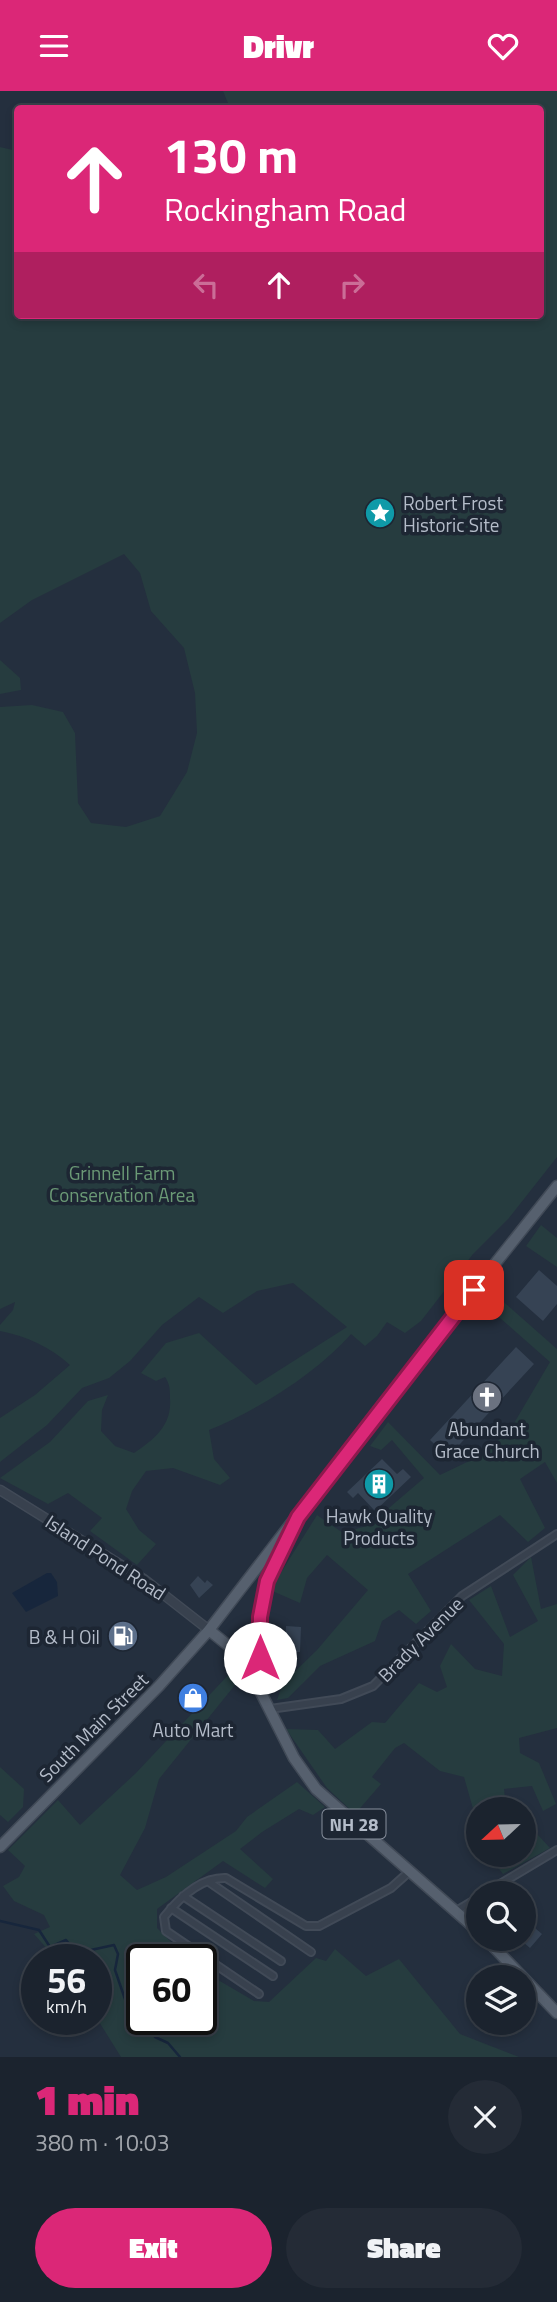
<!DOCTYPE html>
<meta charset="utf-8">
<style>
:root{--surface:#1b232e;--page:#242b36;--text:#f1f3f6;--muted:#a0a4aa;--line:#39404a;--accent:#db2777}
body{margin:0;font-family:"Titillium Web",sans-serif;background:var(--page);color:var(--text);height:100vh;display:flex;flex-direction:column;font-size:26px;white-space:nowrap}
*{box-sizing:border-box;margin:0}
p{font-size:23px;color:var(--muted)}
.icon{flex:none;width:38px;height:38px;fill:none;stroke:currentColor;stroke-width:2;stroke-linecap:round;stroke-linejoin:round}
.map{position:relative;height:1966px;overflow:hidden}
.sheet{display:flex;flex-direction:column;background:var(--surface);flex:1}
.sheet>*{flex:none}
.banner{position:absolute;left:14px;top:14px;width:530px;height:214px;border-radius:7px;box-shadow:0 4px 10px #0003,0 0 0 2px var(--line);background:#db2777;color:#fff;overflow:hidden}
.needle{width:46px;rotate:248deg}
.tools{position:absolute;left:466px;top:1706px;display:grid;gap:14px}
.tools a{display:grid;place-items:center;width:70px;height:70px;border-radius:50%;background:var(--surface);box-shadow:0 4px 10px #0003,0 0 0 2px var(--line);font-size:35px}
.speed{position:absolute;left:21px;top:1853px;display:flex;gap:14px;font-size:35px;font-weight:700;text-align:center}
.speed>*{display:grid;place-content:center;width:91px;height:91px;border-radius:50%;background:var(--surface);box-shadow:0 4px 10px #0003,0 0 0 2px var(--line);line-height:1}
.speed small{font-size:18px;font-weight:400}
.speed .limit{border:4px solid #111;border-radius:10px;background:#fff;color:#111}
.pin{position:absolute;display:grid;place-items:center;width:60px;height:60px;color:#fff;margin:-30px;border-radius:14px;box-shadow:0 4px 10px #0006}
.me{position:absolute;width:77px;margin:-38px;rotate:0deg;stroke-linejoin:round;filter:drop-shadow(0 0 5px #0008)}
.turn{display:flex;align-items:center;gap:24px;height:147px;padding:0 35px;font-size:32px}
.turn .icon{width:91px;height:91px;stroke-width:2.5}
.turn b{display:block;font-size:49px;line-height:60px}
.lanes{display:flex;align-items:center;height:66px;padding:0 35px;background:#0003;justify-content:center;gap:35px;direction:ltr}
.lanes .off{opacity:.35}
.round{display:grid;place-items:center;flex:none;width:74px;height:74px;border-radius:37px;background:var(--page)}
.headline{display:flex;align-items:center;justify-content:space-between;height:119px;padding:0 35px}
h1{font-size:42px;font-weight:800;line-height:52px;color:var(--accent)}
.primary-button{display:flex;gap:14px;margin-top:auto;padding:14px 35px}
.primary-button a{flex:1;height:80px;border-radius:42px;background:var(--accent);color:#fff;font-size:28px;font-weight:800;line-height:80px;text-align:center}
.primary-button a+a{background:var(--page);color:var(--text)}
header{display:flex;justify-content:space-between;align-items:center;height:91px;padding:0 35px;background:var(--accent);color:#fff;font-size:32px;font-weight:800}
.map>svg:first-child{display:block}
.green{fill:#263c3f}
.water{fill:#17263c}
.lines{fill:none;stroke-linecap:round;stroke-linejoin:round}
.stream{stroke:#17263c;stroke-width:2.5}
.building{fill:#364354}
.minor-casing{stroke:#414a57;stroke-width:10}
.tertiary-casing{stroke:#414a57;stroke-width:11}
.primary-casing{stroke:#414a57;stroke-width:13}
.minor{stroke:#38414e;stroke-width:6}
.tertiary{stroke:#38414e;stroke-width:8}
.primary{stroke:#56606e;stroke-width:10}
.route-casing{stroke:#8e194d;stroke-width:18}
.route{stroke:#db2777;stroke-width:12}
.labels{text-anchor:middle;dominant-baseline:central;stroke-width:7;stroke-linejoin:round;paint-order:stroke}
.shield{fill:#1d2633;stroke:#878f9c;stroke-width:2}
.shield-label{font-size:18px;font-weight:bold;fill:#b4bcc9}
.poi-label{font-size:19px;fill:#b4bcc9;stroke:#1d2633}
.park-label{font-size:19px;fill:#6b9a76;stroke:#1d2633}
.street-label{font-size:19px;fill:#b4bcc9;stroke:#1d2633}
</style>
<header><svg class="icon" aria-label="menu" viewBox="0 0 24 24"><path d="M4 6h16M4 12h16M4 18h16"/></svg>Drivr<svg class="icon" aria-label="heart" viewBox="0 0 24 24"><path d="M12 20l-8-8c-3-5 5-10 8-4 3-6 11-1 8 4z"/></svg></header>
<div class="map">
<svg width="557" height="1966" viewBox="0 0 557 1966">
<rect width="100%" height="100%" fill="#242f3e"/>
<path class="green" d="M223 0H557V1066L509 1127 473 1163 421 1230 405 1242 387 1231 377 1245 365 1255 351 1243C317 1282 258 1319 209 1339L214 1368 230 1387 220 1394 173 1377 146 1380 132 1400 126 1418 139 1439 156 1453 137 1474 90 1440 102 1427 68 1402 48 1413 0 1387 50 1351 88 1310 108 1304 102 1319 101 1340 115 1355 134 1362C155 1348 172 1334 170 1308 170 1299 170 1293 165 1286L156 1290 141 1282 166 1252 199 1242 256 1294 347 1236 293 1192 257 1200 223 1222 199 1206 162 1234 130 1270 109 1287 82 1297 47 1334 0 1371V1327L35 1304 70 1274C50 1256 27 1245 0 1240V1234L13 1219 15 1211 0 1218V616L32 614 63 621 75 642 78 712 91 732 126 736 160 725 187 681 197 642 195 602 184 557 151 520 140 482 124 463 32 509 0 532V56L17 60 18 224H541V18L230 17Z
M0 569 20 587 21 599 0 603Z
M541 1134 557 1147V1176L526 1155Z
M489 1198 557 1258V1392L545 1371 520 1388 545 1437 528 1451 500 1424 408 1483 431 1520 416 1533 399 1519 382 1530 375 1550 320 1575 288 1607 277 1609 283 1592 317 1559 368 1499 327 1464 307 1487 300 1512 270 1499 317 1424 343 1442 369 1434 424 1387 392 1349 381 1359 370 1355 388 1331 440 1384 486 1362 513 1334 550 1271 483 1212Z
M531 1466 541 1518 557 1513V1637L519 1647 520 1662 539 1672 556 1713 543 1720 532 1695 504 1698 506 1718H478V1735L464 1686 440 1680 404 1652 395 1657 372 1686 381 1693 355 1723 327 1697 286 1638 318 1639 335 1658 372 1631 385 1632 419 1592 437 1601 447 1596 440 1575 451 1553 475 1578 502 1585 504 1553 469 1509 491 1495 510 1546 538 1530 513 1484Z
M232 1580 235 1594 159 1688 145 1737 120 1784 137 1799 166 1786 236 1740 247 1726 297 1691 325 1716 313 1724 299 1718 262 1741 240 1758 273 1788 265 1797 223 1770 157 1818V1837L189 1869H142V1928H201V1879L254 1910 269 1911 316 1867 326 1870 335 1858 366 1885 399 1868 460 1943 519 1966H121L96 1926V1869H57L34 1843 50 1836 44 1824 14 1810 3 1795 19 1786 25 1775 8 1759 58 1709 80 1734 136 1682Z
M0 1676 24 1698 23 1716 8 1731 0 1724Z
M537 1743 550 1757 503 1783 489 1765 523 1764V1750Z"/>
<path class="water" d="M47 1482H51L57 1491 58 1505 26 1521 12 1502Z"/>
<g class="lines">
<path class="stream" d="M0 1830 39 1839 50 1856 66 1849 77 1862 114 1854 118 1863 115 1879 126 1911 142 1917
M154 1928 155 1946 168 1952 180 1966"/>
</g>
<path class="building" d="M539 1179 557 1195V1213L543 1230 516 1206Z
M516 1256 534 1273 448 1366 430 1349Z
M382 1368 397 1383 403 1378 411 1386 375 1420 358 1402 353 1407 347 1401Z
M198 1485 205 1492 207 1489 213 1494 199 1507 190 1494Z
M286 1535 301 1536 300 1561H285Z
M195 1595 204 1605 190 1619 181 1609Z
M529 1832 542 1843 530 1857 523 1851V1839Z"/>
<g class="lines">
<g class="minor-casing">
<path id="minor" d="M270 1618 341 1608 373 1595 462 1505 557 1443
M209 1791 311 1861
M485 1802 557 1759
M183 1805 281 1870
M171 1817 273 1885
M456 1820 478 1807
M259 1903 166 1840 164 1826C179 1807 201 1786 226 1787L306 1835H319L391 1797 410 1780"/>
</g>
<g class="tertiary-casing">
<path id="tertiary" d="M0 1399 145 1489 209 1539"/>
</g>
<g class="primary-casing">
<path id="primary" d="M209 1539 235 1560 248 1576 294 1667 316 1698 478 1840
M262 1594C257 1533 259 1501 288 1446
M0 1756 159 1595 209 1539 383 1313 557 1095
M486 1848 557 1922"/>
</g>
<use href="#minor" class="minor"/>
<use href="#tertiary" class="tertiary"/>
<use href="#primary" class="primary"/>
</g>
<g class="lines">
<g class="route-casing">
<path id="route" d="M260 1567V1526L267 1490 298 1426 474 1199"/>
</g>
<use href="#route" class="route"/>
</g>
<defs>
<g id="sight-disc" transform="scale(1.575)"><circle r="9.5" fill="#0f9aa8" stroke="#1d2633"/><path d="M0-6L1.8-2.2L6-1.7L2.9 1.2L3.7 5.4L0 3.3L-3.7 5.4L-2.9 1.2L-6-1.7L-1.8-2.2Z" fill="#fff"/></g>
<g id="church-disc" transform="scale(1.575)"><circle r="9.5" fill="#6b7280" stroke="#1d2633"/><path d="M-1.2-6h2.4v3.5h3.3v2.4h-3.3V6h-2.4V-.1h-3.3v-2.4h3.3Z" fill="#fff"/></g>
<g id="building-disc" transform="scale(1.575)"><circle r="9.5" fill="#0f9aa8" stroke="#1d2633"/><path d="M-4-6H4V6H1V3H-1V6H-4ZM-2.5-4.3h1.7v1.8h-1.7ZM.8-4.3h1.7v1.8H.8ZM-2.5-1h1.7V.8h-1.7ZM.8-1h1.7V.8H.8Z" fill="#fff"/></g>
<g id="fuel-disc" transform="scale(1.575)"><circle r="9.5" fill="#5c6f8a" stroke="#1d2633"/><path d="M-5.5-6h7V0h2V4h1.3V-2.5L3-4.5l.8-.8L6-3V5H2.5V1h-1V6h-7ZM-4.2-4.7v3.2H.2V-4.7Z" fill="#fff"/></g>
<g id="shop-disc" transform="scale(1.575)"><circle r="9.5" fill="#3f7fe0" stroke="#1d2633"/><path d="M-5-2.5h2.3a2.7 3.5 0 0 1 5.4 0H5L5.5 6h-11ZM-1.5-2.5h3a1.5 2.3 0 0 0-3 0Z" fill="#fff"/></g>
</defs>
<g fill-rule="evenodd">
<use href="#sight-disc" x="380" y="422"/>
<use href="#church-disc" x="487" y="1306"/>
<use href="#building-disc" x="379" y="1393"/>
<use href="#fuel-disc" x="123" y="1545"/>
<use href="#shop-disc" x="193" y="1607"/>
</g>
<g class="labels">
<rect class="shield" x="322.5" y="1718.5" width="63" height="29" rx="5"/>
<g class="shield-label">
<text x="354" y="1733">NH 28</text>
</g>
<g class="poi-label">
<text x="403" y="411" text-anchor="start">Robert Frost<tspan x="403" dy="22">Historic Site</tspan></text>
<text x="487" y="1337">Abundant<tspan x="487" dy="22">Grace Church</tspan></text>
<text x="379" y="1424">Hawk Quality<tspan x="379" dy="22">Products</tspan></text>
<text x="100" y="1545" text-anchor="end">B &amp; H Oil</text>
<text x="193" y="1638">Auto Mart</text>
</g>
<g class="park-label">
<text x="122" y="1081">Grinnell Farm<tspan x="122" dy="22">Conservation Area</tspan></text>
</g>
<g class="street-label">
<text transform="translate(106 1466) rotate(33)">Island Pond Road</text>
<text transform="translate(420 1548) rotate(-45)">Brady Avenue</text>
<text transform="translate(93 1636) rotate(-45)">South Main Street</text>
</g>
</g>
</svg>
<div class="tools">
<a><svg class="needle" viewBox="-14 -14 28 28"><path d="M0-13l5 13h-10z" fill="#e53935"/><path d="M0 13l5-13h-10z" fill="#a0a4aa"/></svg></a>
<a><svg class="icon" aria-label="search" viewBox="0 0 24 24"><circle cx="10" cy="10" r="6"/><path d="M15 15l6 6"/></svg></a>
<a><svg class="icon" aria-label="layers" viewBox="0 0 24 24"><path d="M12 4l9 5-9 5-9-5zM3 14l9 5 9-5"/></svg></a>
</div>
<div class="speed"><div>56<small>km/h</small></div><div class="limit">60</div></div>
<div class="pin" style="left:474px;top:1199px;background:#d93025"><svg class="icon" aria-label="arrive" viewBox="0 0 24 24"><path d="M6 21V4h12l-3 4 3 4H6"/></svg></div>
<svg class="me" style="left:260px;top:1567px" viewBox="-20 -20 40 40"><circle r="19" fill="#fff"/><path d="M0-13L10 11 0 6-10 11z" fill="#db2777"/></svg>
<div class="banner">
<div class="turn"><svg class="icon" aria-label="ahead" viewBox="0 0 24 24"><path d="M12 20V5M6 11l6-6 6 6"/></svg><div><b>130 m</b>Rockingham Road</div></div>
<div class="lanes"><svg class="icon off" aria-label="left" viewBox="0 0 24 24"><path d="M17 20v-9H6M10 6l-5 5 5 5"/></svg><svg class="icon" aria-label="ahead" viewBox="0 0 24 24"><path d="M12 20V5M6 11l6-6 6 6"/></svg><svg class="icon off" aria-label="right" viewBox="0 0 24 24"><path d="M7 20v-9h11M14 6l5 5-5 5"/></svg></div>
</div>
</div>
<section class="sheet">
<div class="headline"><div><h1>1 min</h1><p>380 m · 10:03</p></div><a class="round"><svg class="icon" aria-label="close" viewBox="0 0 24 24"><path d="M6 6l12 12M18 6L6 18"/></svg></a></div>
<div class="primary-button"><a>Exit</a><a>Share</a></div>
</section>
